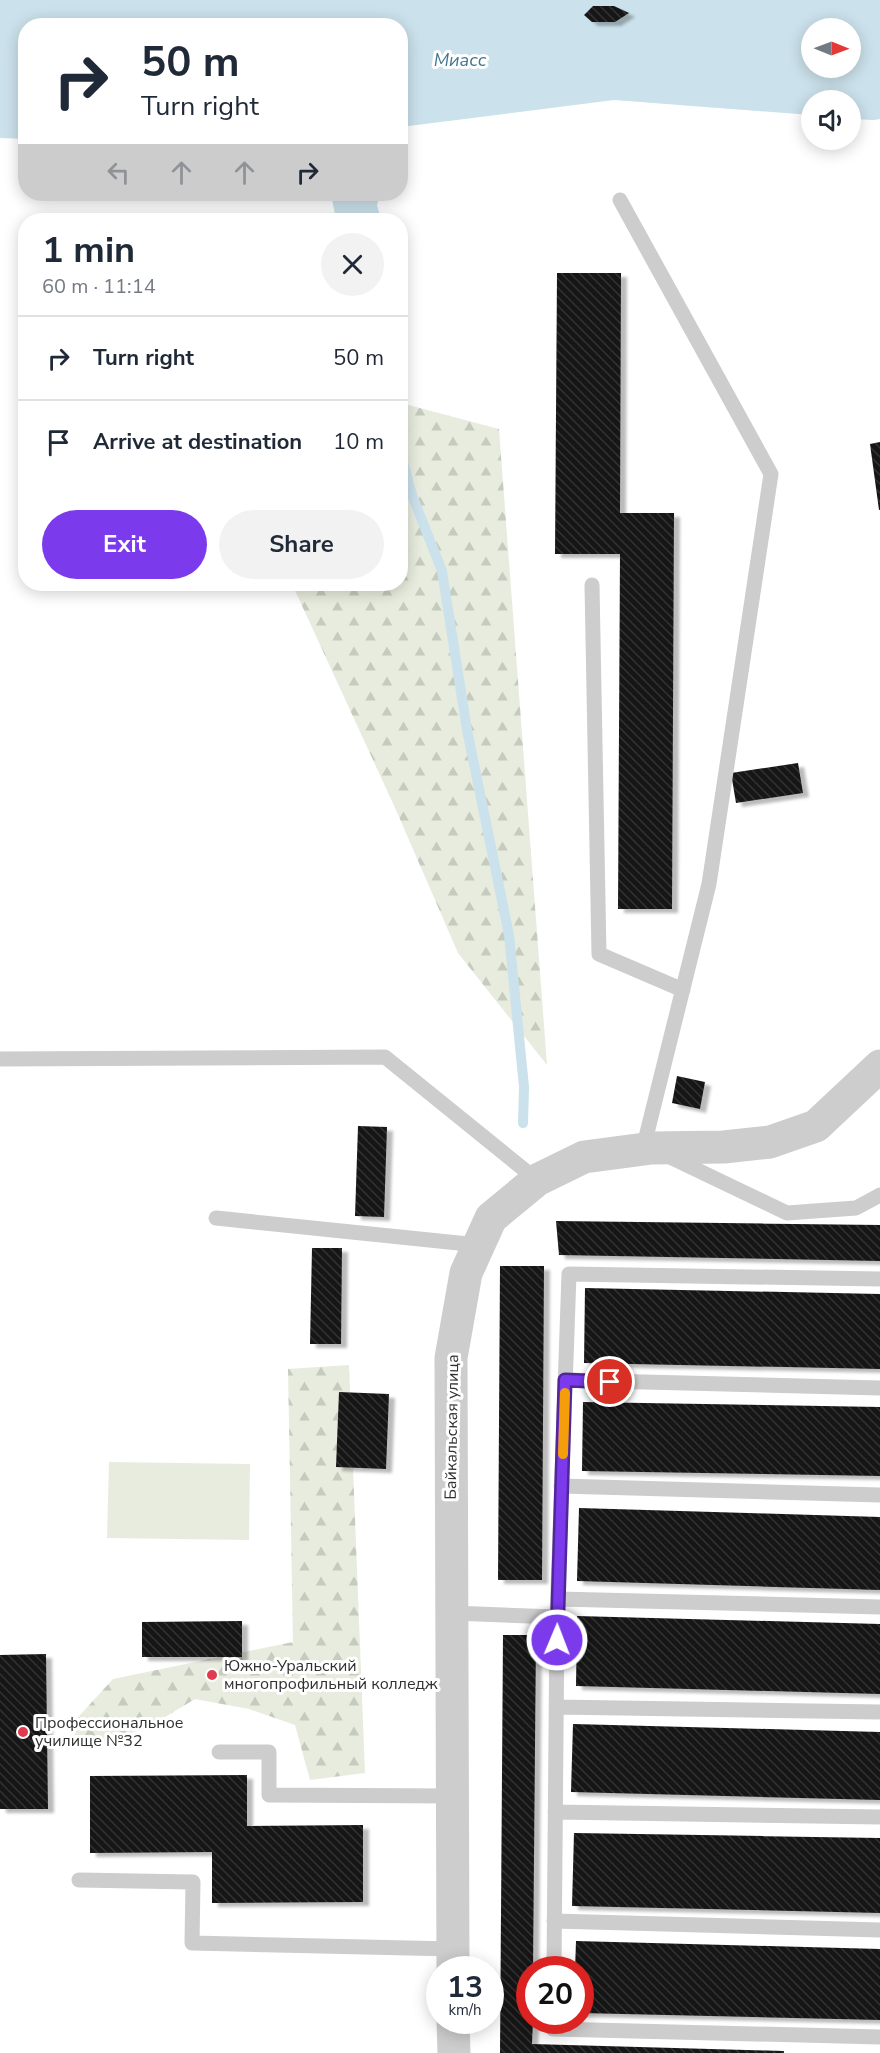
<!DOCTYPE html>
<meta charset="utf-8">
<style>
:root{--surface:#fff;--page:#f2f2f3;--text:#1f2937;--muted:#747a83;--line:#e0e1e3;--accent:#7c3aed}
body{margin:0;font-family:"Nunito Sans",sans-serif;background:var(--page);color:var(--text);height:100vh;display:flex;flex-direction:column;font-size:22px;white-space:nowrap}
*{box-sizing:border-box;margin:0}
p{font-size:20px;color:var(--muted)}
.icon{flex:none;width:33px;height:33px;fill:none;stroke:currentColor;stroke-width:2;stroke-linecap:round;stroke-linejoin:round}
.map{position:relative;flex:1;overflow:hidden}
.details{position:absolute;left:18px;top:213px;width:390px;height:378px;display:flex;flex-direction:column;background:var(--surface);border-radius:24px;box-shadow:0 3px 15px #0003}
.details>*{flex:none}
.guide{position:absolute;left:18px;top:18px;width:390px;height:183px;border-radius:24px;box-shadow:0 3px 15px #0003;background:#fff;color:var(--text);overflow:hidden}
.needle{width:39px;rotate:91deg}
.tools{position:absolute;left:801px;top:18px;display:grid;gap:12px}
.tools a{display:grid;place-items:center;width:60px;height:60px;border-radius:50%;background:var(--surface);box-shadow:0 3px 15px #0003;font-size:30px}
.speed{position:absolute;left:426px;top:1956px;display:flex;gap:12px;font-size:30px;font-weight:700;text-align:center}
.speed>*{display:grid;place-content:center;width:78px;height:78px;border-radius:50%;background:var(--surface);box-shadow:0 3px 15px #0003;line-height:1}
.speed small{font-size:15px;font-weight:400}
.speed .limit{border:9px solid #d22;background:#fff;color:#111}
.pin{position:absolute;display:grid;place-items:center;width:51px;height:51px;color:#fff;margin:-26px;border:3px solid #fff;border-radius:50%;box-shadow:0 2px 6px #0007}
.me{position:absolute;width:66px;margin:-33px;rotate:1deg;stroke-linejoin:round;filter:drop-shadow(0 0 4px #0008)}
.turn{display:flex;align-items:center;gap:21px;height:126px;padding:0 24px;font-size:27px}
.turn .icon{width:78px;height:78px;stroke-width:2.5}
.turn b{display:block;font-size:42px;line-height:51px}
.lanes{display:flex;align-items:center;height:57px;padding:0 24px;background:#0003;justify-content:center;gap:30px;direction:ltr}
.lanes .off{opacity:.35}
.round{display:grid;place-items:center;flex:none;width:63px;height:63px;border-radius:32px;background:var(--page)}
.overview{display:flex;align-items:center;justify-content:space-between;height:102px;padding:0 24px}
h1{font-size:36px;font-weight:700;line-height:45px}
.action{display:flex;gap:12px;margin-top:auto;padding:12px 24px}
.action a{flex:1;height:69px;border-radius:36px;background:var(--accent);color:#fff;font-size:24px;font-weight:700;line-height:69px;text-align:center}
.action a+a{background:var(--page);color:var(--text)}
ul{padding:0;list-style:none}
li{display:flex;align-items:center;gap:18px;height:84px;padding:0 24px;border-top:2px solid var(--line)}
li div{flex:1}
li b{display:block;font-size:22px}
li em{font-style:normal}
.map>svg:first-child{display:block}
.forest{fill:url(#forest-firs)}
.pitch{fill:#e7ecde}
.water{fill:#cbe1eb;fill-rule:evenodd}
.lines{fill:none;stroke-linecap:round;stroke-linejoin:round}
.stream{stroke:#cbe1eb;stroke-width:10}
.building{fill:url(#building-back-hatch);filter:url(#shadow)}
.service{stroke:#cdcdcd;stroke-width:15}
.tertiary{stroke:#cdcdcd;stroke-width:33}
.route-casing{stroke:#51269a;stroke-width:15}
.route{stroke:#7c3aed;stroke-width:10}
.slow{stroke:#f59e0b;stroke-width:10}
.poi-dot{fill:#e03950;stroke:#fff;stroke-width:2}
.labels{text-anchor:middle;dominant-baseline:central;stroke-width:6;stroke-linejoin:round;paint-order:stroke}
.street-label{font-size:16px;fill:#303030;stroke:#fff}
.poi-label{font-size:16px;fill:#303030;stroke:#fff;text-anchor:start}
.water-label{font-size:18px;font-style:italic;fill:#407690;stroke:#fff}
</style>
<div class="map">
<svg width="880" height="2053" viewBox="0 0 880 2053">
<defs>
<pattern id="forest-firs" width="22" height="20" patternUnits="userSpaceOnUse" patternTransform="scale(1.5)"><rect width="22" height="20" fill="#e7ecde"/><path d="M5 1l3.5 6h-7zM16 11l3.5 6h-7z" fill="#c6cbbf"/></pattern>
<pattern id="building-back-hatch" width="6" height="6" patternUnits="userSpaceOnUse" patternTransform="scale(1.5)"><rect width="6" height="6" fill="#171717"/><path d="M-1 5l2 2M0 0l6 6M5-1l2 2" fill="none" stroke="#303030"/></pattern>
<filter id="shadow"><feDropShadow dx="6" dy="4" stdDeviation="1.5" flood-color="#0004"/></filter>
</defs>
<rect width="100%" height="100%" fill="#fff"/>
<path class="forest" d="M401 403 499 429 547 1065 458 953 396 810 292 584H400Z
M349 1365 365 1773 310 1780 295 1725 249 1709 195 1699 147 1728 84 1747 69 1727 113 1679 293 1642 288 1369Z"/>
<path class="pitch" d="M109 1462 250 1464 249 1540 107 1538Z"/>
<path class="water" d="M0 0H880V119L874 120 851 119 850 100H812L811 115 614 100 401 127 400 26H26L25 139 0 138ZM812 28H850V68H812Z
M331 194H380L377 205 381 220H336Z"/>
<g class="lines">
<path class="stream" d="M400 451 412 495 442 571 467 730 509 935 524 1087 523 1123"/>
</g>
<path class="building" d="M593 6H614L629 13 615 22H592L584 15Z
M557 273H621L620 513H674L672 909H618L620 554H555Z
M880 442V510H879L870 444Z
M798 763 803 793 736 803 731 773Z
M677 1076 705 1082 700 1109 672 1103Z
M358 1126 387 1127 384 1217 355 1216Z
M556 1221 880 1225V1261L559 1255Z
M312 1248H342L341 1344H310Z
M500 1266H544L542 1580H498Z
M585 1288 880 1294V1369L584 1363Z
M339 1392 389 1394 386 1469 336 1467Z
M583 1402 880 1407V1476L582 1471Z
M579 1508 880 1517V1590L577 1581Z
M577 1616 880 1624V1694L576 1686Z
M242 1621V1657H142V1622Z
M503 1635H536L533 1970H530V2020H533L532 2044 784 2051V2053H500Z
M46 1654 48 1809H0V1655Z
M573 1724 880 1732V1800L571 1792Z
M247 1775V1826L363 1825V1902L212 1903V1852L90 1853V1776Z
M574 1833 880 1838V1913L572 1906Z
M576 1941 880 1949V2020L580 2013V1970H575Z"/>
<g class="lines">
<path class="service" d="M620 200 771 474 709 884 643 1149
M592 585 599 954 683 990
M0 1059 385 1057 537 1180
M668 1156 787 1213 856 1208 880 1195
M216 1218 478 1245
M565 1380 880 1388
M561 1486 880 1495
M558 1599 880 1607
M452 1613 557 1617
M556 1707 880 1712
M219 1752H269V1795L452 1796
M555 1812 880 1817
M79 1880 193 1882 192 1943 453 1949
M554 1921 880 1930
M554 1970 557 1617 569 1274 880 1279
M553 2020V2029L880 2037"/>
<path class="tertiary" d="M453 1970 451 1358 466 1273 491 1218 537 1180 584 1157 652 1148 724 1147 770 1142 816 1126 880 1066
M453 2020 454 2053"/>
</g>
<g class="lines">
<g class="route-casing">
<path id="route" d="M557 1640 565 1380 610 1382"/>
</g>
<use href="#route" class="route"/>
<path class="slow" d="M563 1454 565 1393"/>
</g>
<g class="poi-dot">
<circle cx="212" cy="1675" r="6"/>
<circle cx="23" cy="1732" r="6"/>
</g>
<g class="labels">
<g class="street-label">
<text transform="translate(452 1427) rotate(-89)">Байкальская улица</text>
</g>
<g class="poi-label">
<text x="224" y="1666">Южно-Уральский<tspan x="224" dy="18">многопрофильный колледж</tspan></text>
<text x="35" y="1723">Профессиональное<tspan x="35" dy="18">училище №32</tspan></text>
</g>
<g class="water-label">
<text x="460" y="60">Миасс</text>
</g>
</g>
</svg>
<div class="tools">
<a><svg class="needle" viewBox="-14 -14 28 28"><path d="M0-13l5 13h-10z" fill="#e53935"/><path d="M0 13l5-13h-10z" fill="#747a83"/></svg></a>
<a><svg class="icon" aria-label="sound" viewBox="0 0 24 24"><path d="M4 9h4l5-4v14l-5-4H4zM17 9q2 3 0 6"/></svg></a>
</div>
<div class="speed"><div>13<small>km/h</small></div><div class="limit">20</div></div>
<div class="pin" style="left:610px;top:1382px;background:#d93025"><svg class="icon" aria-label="arrive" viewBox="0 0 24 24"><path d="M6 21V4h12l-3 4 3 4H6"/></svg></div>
<svg class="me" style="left:557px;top:1640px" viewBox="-20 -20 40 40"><circle r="17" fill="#7c3aed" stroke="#fff" stroke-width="3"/><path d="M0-11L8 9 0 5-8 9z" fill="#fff"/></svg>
<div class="guide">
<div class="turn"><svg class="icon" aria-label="right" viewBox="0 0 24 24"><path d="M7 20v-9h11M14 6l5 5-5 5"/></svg><div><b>50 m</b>Turn right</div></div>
<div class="lanes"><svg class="icon off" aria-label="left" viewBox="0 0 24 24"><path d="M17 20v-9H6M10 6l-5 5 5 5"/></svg><svg class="icon off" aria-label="ahead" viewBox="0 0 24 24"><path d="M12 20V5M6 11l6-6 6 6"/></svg><svg class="icon off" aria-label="ahead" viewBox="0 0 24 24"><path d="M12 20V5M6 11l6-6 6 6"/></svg><svg class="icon" aria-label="right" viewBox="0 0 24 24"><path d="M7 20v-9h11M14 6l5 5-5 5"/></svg></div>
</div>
<section class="details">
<div class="overview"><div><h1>1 min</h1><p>60 m · 11:14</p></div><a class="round"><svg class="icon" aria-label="close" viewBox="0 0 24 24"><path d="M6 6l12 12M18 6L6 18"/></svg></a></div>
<ul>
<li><svg class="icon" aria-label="right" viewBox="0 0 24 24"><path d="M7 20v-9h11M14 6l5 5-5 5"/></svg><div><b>Turn right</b></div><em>50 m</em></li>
<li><svg class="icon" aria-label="arrive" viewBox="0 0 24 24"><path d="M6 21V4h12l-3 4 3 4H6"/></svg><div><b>Arrive at destination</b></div><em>10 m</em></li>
</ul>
<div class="action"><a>Exit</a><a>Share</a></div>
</section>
</div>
